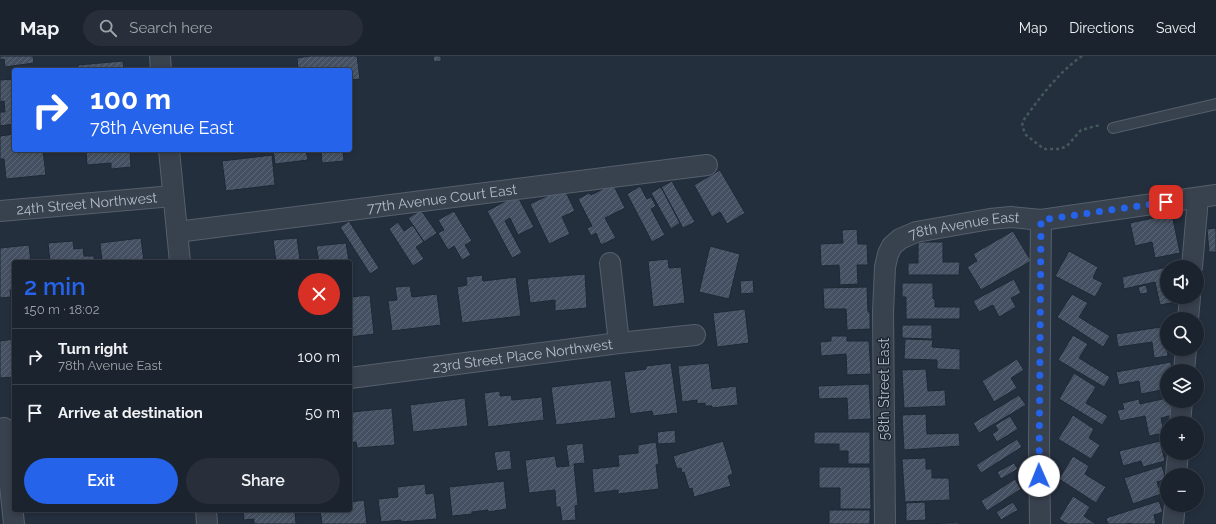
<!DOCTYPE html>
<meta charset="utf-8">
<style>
:root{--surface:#1b232e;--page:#282f3a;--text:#f1f3f6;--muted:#a0a4aa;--line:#39404a;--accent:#2563eb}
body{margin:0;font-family:Raleway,sans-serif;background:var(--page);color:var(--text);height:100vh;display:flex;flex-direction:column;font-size:15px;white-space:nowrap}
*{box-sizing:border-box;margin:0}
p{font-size:13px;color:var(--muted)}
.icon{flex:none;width:22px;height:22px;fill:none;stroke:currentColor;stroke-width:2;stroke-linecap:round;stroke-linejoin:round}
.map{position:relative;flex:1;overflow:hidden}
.side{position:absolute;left:12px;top:204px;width:340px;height:252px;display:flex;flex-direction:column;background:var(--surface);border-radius:4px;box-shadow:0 2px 6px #0003,0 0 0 1px var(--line)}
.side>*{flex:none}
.top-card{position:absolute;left:12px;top:12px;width:340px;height:84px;border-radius:4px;box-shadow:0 2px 6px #0003,0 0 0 1px var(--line);background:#2563eb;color:#fff;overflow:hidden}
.fabs{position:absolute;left:1160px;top:204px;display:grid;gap:8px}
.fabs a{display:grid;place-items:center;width:44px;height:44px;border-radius:50%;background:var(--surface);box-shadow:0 2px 6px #0003,0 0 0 1px var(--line);font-size:20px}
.pin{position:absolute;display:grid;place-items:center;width:34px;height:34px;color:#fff;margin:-17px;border-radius:8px;box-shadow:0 2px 6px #0006}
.me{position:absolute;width:44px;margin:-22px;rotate:359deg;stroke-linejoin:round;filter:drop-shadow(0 0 3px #0008)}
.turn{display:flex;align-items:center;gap:14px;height:84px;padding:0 12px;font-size:18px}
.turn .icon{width:52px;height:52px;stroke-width:2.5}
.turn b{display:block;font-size:28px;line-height:34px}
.round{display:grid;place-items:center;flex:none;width:42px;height:42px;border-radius:21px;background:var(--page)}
.head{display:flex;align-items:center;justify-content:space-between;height:68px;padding:0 12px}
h1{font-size:24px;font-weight:600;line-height:30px;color:var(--accent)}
.primary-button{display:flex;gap:8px;margin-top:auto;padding:8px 12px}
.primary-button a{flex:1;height:46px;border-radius:24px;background:var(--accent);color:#fff;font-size:16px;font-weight:600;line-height:46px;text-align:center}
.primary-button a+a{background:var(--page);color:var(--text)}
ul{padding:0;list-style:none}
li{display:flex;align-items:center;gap:12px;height:56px;padding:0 12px;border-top:1px solid var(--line)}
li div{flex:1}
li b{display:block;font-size:15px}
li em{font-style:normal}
header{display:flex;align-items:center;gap:24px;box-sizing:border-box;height:56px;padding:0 20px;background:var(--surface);border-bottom:1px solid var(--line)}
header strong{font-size:19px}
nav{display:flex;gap:22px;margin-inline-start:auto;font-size:14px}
.search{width:280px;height:36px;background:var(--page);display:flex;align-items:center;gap:10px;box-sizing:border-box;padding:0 14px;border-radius:22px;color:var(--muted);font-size:15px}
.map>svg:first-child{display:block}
.building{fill:url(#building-hatch);stroke:#1f2835}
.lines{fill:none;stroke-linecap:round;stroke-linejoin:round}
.service-casing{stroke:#565f6c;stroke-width:12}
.minor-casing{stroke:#565f6c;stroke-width:22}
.path{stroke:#44595c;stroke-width:2.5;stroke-dasharray:3 3;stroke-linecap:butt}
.service{stroke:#38414e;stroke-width:10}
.minor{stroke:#38414e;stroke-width:20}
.route{stroke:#2563eb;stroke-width:7;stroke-dasharray:0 12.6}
.labels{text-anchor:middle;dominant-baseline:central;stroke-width:3;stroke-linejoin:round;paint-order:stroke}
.street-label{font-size:14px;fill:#b4bcc9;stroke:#1d2633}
</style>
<header>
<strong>Map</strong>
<div class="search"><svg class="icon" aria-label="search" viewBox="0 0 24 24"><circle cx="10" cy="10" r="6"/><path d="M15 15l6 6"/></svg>Search here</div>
<nav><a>Map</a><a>Directions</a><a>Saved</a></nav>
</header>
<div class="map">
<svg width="1216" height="468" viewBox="0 0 1216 468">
<defs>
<pattern id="building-hatch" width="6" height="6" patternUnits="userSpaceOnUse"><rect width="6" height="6" fill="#455162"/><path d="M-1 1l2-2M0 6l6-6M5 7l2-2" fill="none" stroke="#5d6877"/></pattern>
</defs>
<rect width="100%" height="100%" fill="#242f3e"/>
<path class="building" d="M0 0H33L34 7 5 11 4 3 0 4Z
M310 0H357L360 23 350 24V14H298L297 2Z
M433 0H441V5L434 6Z
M123 5 124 14H78V9Z
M14 23V68L0 70V56H5L4 45 0 46V24Z
M14 78V94H43L46 119 6 123 4 103H0V80Z
M86 94H130L131 111 111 113V107L87 109Z
M273 94H306L308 104 275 108Z
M321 94H343L344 105 322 107Z
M272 99 275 129 226 135 222 105Z
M720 114 745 157 727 168 720 156 712 161 694 129Z
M672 125 695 166 683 172 661 131Z
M613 128 625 152 605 162 616 182 601 189 596 177 591 180 587 172 592 170 578 143 589 137 591 139Z
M640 130 647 143 651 141 656 150 651 153 665 179 652 186 627 138Z
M661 131 680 167 671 173 651 137Z
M564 132 575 155 562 161 570 178 549 188 530 148Z
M517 139 534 171 518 179 510 162 505 165 522 197 512 202 487 155Z
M421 154 437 177 424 186 408 162Z
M454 155 472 185 465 189 471 199 462 204 454 190 448 194 438 177 444 174 438 164Z
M1172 158 1180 197 1155 202 1152 186 1135 190 1130 167Z
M349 165 379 212 370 218 340 171Z
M398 166 404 175 413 169 424 186 416 191 424 203 413 210 389 173Z
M1216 172V196H1209L1207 173Z
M857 173 858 188H867L868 209H857L858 228 840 229 839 209 821 210 820 188 843 187 842 174Z
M1013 175 1031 205 981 234 967 211 977 205 973 198Z
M141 182 144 206H102L100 187Z
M297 182 300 204 306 203V206H276L273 184Z
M73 185 74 193 83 192 84 200H94V206H50L48 187Z
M918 186H943V206H960L959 219H908V207H918Z
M346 187 349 205 319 206 316 190Z
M29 189 31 206H14V234H10L11 241 0 242V192Z
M710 190 740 198 729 243 699 236Z
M1069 195 1098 211 1093 222 1103 227 1095 241 1055 220Z
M668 203 669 212 681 211 685 247 653 251 648 205Z
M1167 211V241H1175L1176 246 1160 249 1155 226 1124 233 1122 221Z
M585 218 587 252 555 255V244L530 247 527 223Z
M482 219 483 225 516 221 521 260 462 267 457 231 467 229 466 221Z
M1014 223 1021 237 1011 242 1016 251 999 261 993 249 979 256 973 245Z
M753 224 754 237 741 238 740 225Z
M902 227H933V243H935V251H960V263H906V241H902Z
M1146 229 1148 237 1140 238 1138 231Z
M410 230 412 241 437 238 441 269 392 275 388 245 397 244 395 231Z
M867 231 868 256H870V273L847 274 846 253H824L823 232Z
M1072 238 1088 247 1079 261 1110 280 1103 291 1057 261Z
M370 239 374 278 350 281V241Z
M745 253 749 287 717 291 713 257Z
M902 269H932V283L902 282Z
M1167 270V288L1168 300 1154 302 1152 286 1118 291 1116 278Z
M1073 279 1088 288 1079 302 1110 321 1104 331 1058 304Z
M831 280H847V285H869L871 318 847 319 846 298 821 300 820 286 831 285Z
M14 283V321L0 322V285Z
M905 283 933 284 932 291 960 293V314L937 313V304L904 303Z
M1017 303 1024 314 1011 322 1017 332 994 346 982 325Z
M1171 306 1172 315H1167V318H1164L1167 333 1141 338 1139 325 1119 329 1116 316Z
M671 307 678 357 653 360 652 355 630 358 624 316 646 313V310Z
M709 307 712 333 736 330 738 349 712 352V350H705V347L697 348V344L682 346 678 310Z
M926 313 928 335 945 334 946 350 904 352 902 314Z
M1074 317 1096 331 1086 347 1108 360 1102 369 1059 343Z
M611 324 616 362 556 369 551 331Z
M869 328 871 363 848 364 847 342 819 343 818 330Z
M500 335V340L511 339 512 344 542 341 544 364 488 371 484 337Z
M1019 339 1026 349 979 377 973 367Z
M465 342 468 370 413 376 410 349Z
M1167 342V345H1169L1173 359 1161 362 1164 377 1149 380 1145 360 1120 365 1117 354 1124 353 1122 347 1139 343 1140 348Z
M392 352 395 389 357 392 356 386 350 387V367H353L352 356Z
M926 358 927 378 959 377 960 390 904 394 902 359Z
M1073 359 1094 373 1089 382 1100 389 1091 403 1058 383Z
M1010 360 1018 373 997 386 992 378 998 374 995 369Z
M675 374 676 387 658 388 657 376Z
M814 376H870V408H848V395H839V388H814Z
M1017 383 1022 391 981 417 976 409Z
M723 385 733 418 728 420 731 430 694 441 692 432 689 433 684 416 682 417 681 412 677 413 673 400Z
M1160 385 1165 405 1143 411 1141 405 1123 410 1119 395Z
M656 386 659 408 656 409 659 433 618 438V434L594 437 592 413 619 410 618 399 638 397V389Z
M583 387 585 407 574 408 578 449 575 450 576 464 562 465 560 451H556L555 434 529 437 525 404 555 400 557 411 569 410 566 389Z
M510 394 512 413 497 415 494 396Z
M1073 400 1089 410 1085 418 1106 431 1096 447 1059 423Z
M926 402V413H932V422H949L950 444 905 446 902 403Z
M1014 407 1018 413 1001 423 997 416Z
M1162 410 1166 423 1157 426 1161 438 1133 448 1124 422Z
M819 411H870L871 453H840V432H819Z
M1015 423 1021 433 987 455 981 445Z
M504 425 507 453 488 456V454L472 456V458L452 460 449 431Z
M425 428 426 438 434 437 437 463 401 466V464L381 466 378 443 398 441 397 431Z
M1073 440 1090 451 1084 460 1096 468H1067L1059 463Z
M364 444 367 468H322L320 454H350V446Z
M1159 445 1163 456 1154 459 1156 468H1131V467L1126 468H1108L1106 462Z
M925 446 926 464 906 465V447Z
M1013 446 1018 454 1001 464 996 456Z
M243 454H295L296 468H254V463L244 464Z
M829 454H870V468H829Z
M959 466V468H929Z"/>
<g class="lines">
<g class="service-casing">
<path id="service" d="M1113 72 1216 48"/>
</g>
<g class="minor-casing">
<g id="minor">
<path d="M160 0 161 14"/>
<path d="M169 94 180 206"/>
<path id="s1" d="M0 155 173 140"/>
<path id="s2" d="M177 176 707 109"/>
<path d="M610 207 619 287"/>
<path d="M1192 211 1198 142"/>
<path d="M1188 263 1190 241"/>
<path d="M1184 315 1186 293"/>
<path id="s3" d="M350 322 619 287 695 279"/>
<path d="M1180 367 1182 345"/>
<path d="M4 372 14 468"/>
<path d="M1176 419 1178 397"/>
<path d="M206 454 207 468"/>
<path id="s4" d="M885 468 883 256 885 211 888 198 892 190 900 183 916 176 990 163 1011 161 1041 164 1216 139"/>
<path d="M1040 468 1039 388 1041 164"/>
<path d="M1173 468 1175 449"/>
</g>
</g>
<path class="path" d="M1082 0C1058 17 1040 41 1023 65L1022 70 1026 79 1044 93H1060L1067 90 1081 74 1100 69"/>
<use href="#service" class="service"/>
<use href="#minor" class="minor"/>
</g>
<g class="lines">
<path class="route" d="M1039 420 1041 164 1166 146"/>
</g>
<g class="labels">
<g class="street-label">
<text stroke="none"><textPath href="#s2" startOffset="267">77th Avenue Court East</textPath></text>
<text stroke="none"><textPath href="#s1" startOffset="87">24th Street Northwest</textPath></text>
<text stroke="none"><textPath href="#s4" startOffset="356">78th Avenue East</textPath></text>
<text stroke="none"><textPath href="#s3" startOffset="174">23rd Street Place Northwest</textPath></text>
<text transform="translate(884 333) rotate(-90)">58th Street East</text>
</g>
</g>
</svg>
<div class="fabs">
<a><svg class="icon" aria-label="sound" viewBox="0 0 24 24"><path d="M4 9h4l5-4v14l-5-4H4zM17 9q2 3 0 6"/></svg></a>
<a><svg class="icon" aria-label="search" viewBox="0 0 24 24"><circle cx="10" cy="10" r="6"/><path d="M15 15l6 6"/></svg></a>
<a><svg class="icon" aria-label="layers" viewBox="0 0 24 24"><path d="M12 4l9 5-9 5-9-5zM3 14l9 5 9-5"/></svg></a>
<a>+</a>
<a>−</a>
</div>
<div class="pin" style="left:1166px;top:146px;background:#d93025"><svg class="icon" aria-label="arrive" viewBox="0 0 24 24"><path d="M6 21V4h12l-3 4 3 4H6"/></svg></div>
<svg class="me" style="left:1039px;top:420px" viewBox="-20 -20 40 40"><circle r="19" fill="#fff"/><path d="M0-13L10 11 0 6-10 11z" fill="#2563eb"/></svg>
<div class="top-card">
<div class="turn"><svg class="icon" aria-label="right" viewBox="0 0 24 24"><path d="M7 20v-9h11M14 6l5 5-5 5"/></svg><div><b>100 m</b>78th Avenue East</div></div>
</div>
<section class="side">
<div class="head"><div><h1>2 min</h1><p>150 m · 18:02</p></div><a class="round" style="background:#d93025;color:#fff"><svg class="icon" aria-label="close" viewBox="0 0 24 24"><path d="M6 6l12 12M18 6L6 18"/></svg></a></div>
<ul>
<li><svg class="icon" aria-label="right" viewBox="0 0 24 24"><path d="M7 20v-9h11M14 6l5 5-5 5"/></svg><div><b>Turn right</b><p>78th Avenue East</p></div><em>100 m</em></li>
<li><svg class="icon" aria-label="arrive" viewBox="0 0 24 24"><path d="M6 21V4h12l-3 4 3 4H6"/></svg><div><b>Arrive at destination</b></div><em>50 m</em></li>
</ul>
<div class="primary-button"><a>Exit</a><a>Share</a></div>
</section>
</div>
